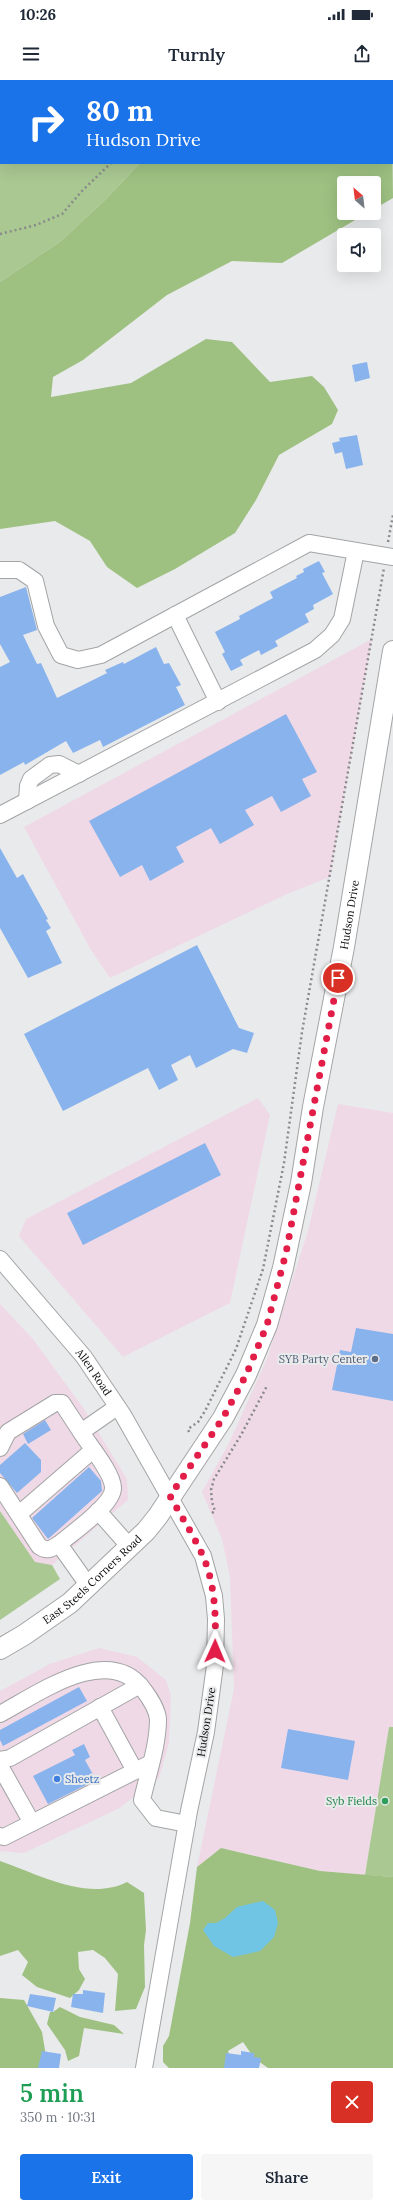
<!DOCTYPE html>
<meta charset="utf-8">
<style>
:root{--surface:#fff;--page:#f6f6f7;--text:#1f2937;--muted:#747a83;--accent:#1a73e8}
body{margin:0;font-family:Lora,serif;background:var(--page);color:var(--text);height:100vh;display:flex;flex-direction:column;font-size:15px;white-space:nowrap}
*{box-sizing:border-box;margin:0}
p{font-size:13px;color:var(--muted)}
.icon{flex:none;width:22px;height:22px;fill:none;stroke:currentColor;stroke-width:2;stroke-linecap:round;stroke-linejoin:round}
.map{position:relative;height:1988px;overflow:hidden}
.side{display:flex;flex-direction:column;background:var(--surface);flex:1}
.side>*{flex:none}
.hud{position:absolute;left:0px;top:0px;width:393px;height:84px;box-shadow:0 4px 16px #0002;background:#1a73e8;color:#fff;overflow:hidden}
.needle{width:26px;rotate:332deg}
.buttons{position:absolute;left:337px;top:96px;display:grid;gap:8px}
.buttons a{display:grid;place-items:center;width:44px;height:44px;border-radius:4px;background:var(--surface);box-shadow:0 4px 16px #0002;font-size:20px}
.pin{position:absolute;display:grid;place-items:center;width:34px;height:34px;color:#fff;margin:-17px;border:2px solid #fff;border-radius:50%;box-shadow:0 1px 4px #0007}
.me{position:absolute;width:44px;margin:-22px;rotate:1deg;stroke-linejoin:round;filter:drop-shadow(0 0 3px #0008)}
.turn{display:flex;align-items:center;gap:14px;height:84px;padding:0 20px;font-size:18px}
.turn .icon{width:52px;height:52px;stroke-width:2.5}
.turn b{display:block;font-size:28px;line-height:34px}
.round{display:grid;place-items:center;flex:none;width:42px;height:42px;border-radius:4px;background:var(--page)}
.headline{display:flex;align-items:center;justify-content:space-between;height:68px;padding:0 20px}
h1{font-size:24px;font-weight:600;line-height:30px;color:#1e9e55}
.action{display:flex;gap:8px;margin-top:auto;padding:8px 20px}
.action a{flex:1;height:46px;border-radius:4px;background:var(--accent);color:#fff;font-size:16px;font-weight:600;line-height:46px;text-align:center}
.action a+a{background:var(--page);color:var(--text)}
.status{display:flex;justify-content:space-between;align-items:center;height:28px;padding:0 20px;background:var(--surface);direction:ltr}
.status svg{height:11px;fill:currentColor}
header{display:flex;justify-content:space-between;align-items:center;height:52px;padding:0 20px;background:var(--surface);font-size:18px;font-weight:600}
.map>svg:first-child{display:block}
.commercial{fill:#efd9e6}
.green{fill:#a9c892}
.forest{fill:#9ec182}
.water{fill:#70c5e5}
.building{fill:#89b3ec}
.lines{fill:none;stroke-linecap:round;stroke-linejoin:round}
.minor-casing{stroke:#a3a4a5;stroke-width:18}
.major-casing{stroke:#a3a4a5;stroke-width:22}
.path{stroke:#898a8a;stroke-width:2.5;stroke-dasharray:2 3;stroke-linecap:butt}
.minor{stroke:#fff;stroke-width:16}
.major{stroke:#fff;stroke-width:20}
.route{stroke:#e11d48;stroke-width:7;stroke-dasharray:0 12.6}
.service-dot{fill:#5c6f8a;stroke:#e9eaeb;stroke-width:1.5}
.shop-dot{fill:#3f7fe0;stroke:#e9eaeb;stroke-width:1.5}
.leisure-dot{fill:#2e9e5b;stroke:#e9eaeb;stroke-width:1.5}
.labels{text-anchor:middle;dominant-baseline:central;stroke-width:4;stroke-linejoin:round;paint-order:stroke}
.street-label{font-size:11px;fill:#0c0c0c;stroke:#e9eaeb}
.service-label{font-size:11px;fill:#4e5e75;stroke:#e9eaeb;text-anchor:end}
.shop-label{font-size:11px;fill:#366cbe;stroke:#e9eaeb;text-anchor:start}
.leisure-label{font-size:11px;fill:#27864d;stroke:#e9eaeb;text-anchor:end}
</style>
<div class="status"><b>10:26</b><svg viewBox="0 0 49 12"><path d="M0 12V9h3v3zM5 12V6h3v6zM10 12V3h3v9zM15 12V0h3v12zM26 1h20v11H26zM47 4h2v5h-2z"/></svg></div>
<header><svg class="icon" aria-label="menu" viewBox="0 0 24 24"><path d="M4 6h16M4 12h16M4 18h16"/></svg>Turnly<svg class="icon" aria-label="share" viewBox="0 0 24 24"><path d="M12 15V3M7 8l5-5 5 5M5 13v7h14v-7"/></svg></header>
<div class="map">
<svg width="393" height="1988" viewBox="0 0 393 1988">
<rect width="100%" height="100%" fill="#e9eaeb"/>
<path class="commercial" d="M372 559 330 797 287 814 110 898 91 870 24 747Z
M258 1018 270 1035 230 1223 123 1277 19 1156 26 1139Z
M338 1024 393 1033V1647H389L365 1795 320 1791 221 1768 197 1787 234 1609 230 1497 222 1459 202 1412 229 1363 267 1279 308 1151Z
M0 1224 33 1259 84 1329 127 1399 128 1420 52 1485 35 1483 0 1431Z
M99 1568 137 1577 166 1600 171 1616 169 1663 159 1698 118 1729 24 1773 0 1771V1611L50 1584Z"/>
<path class="green" d="M0 0H185L1 1V83H140L107 118 61 161 0 202Z
M0 1431 35 1482 52 1485 60 1499 0 1540Z
M389 1647H393V1797L365 1795Z"/>
<path class="forest" d="M185 0H371L372 1H185Z
M392 37 393 118 374 129V103H344V133H367L282 183 232 181 167 215 83 280 53 297 51 317 131 303 206 259 232 262 270 302 312 296 324 307 338 330 332 344 279 375 256 420 235 453 175 489 137 508 107 487 90 461 55 441 0 449V202L61 161 107 118 140 83H392Z
M221 1768 320 1791 393 1797V1988H268L254 1978 243 1962 228 1971 234 1988H169L163 1982V1966L169 1956 190 1843 197 1787Z
M0 1781C38 1794 88 1822 127 1802L144 1813 146 1850 144 1865 145 1907 136 1929 115 1931 118 1894 105 1878 93 1870 78 1872 79 1889 85 1899 79 1910 70 1918 37 1907 22 1895 28 1882 18 1870 0 1876Z
M0 1918 24 1920 42 1952 48 1988H0Z
M60 1927 80 1937 114 1945 124 1954 84 1948 79 1976 68 1981 65 1970 47 1944 50 1932H53Z"/>
<path class="water" d="M263 1821 275 1830 278 1843 274 1857 260 1871 233 1877 214 1866 203 1850 208 1843H216L225 1838 237 1827Z"/>
<path class="building" d="M367 282 370 298 355 302 352 285Z
M357 355 363 385 346 389 342 372 335 374 332 363 340 361 339 358Z
M319 481 325 492 322 493 333 514 313 525 314 529 305 534 309 542 275 561 278 566 261 575 259 570 240 580 243 585 231 591 222 574 225 572 215 552 240 539 239 536 273 518 270 512 297 498 296 496 304 492 303 489Z
M26 507 37 550 23 555 37 584 41 583 57 618 107 593 105 590 123 582 124 584 156 567 164 584 169 583 181 605 176 607 185 625 103 667 100 660 73 673 66 661 25 685 24 682 0 695V587L10 582 0 564V517Z
M286 634 317 692 302 699 311 716 281 732 272 716 245 730 254 745 220 764 211 748 176 767 184 782 150 801 142 785 120 797 89 741Z
M0 768 17 798 23 794 48 839 46 840 51 848 46 851 62 883 28 898 0 848Z
M197 865 239 948 254 953 247 973 233 969 196 988 190 975 171 985 178 1000 159 1010 148 988 63 1031 24 954Z
M205 1063 221 1095 83 1165 67 1133Z
M356 1248 393 1254V1321L332 1310 340 1270 351 1272Z
M45 1340 51 1350 28 1364 23 1354Z
M25 1363 41 1380V1392L17 1413 0 1393V1385Z
M89 1387 101 1401 102 1411 48 1459 32 1438Z
M79 1607 87 1621 3 1666 0 1660V1650Z
M288 1649 355 1661 348 1700 281 1688Z
M84 1664 90 1677 85 1680 96 1700 48 1724 33 1696 75 1675 72 1670Z
M83 1910 105 1913 103 1933 71 1927 73 1914H83Z
M30 1914 56 1918 53 1932 27 1926Z
M42 1971 61 1974 59 1988H38Z
M241 1971 254 1973V1977L261 1978 259 1988H224L226 1973 241 1975Z"/>
<g class="lines">
<g class="minor-casing">
<g id="minor">
<path d="M0 490H19L35 501 46 546 61 575 78 580 101 575 309 463 393 477"/>
<path d="M175 535 218 622"/>
<path d="M27 721 28 706 31 699 50 685 59 684 79 694"/>
<path d="M0 735 315 570 332 555 342 539 356 471"/>
<path id="s1" d="M0 1179 84 1277 123 1335 203 1476 214 1516 216 1539 215 1585 206 1652 189 1731 144 1988"/>
<path d="M0 1368 8 1352 55 1323H62L64 1326 81 1352"/>
<path d="M0 1406 39 1466C47 1472 51 1469 59 1464"/>
<path d="M98 1431 129 1466"/>
<path d="M19 1434 93 1370"/>
<path d="M88 1505 59 1464C72 1453 113 1425 113 1408 113 1393 89 1365 81 1352L117 1327"/>
<path d="M100 1627 135 1691"/>
<path d="M0 1634C36 1615 108 1562 143 1609 149 1617 157 1628 158 1639 158 1666 148 1693 142 1720L156 1738 187 1744"/>
<path d="M0 1680 10 1678 140 1605"/>
<path d="M0 1686 32 1743"/>
<path d="M0 1756 4 1757 151 1683"/>
</g>
</g>
<g class="major-casing">
<g id="major">
<path id="s2" d="M0 1569 24 1555 70 1523 146 1451 158 1436 223 1338 246 1295 267 1245 283 1188 301 1103 313 1027 344 867 393 571"/>
</g>
</g>
<path class="path" d="M79 0 80 1
M0 154 36 145 62 134 82 111 111 83
M388 462 393 435
M189 1352 188 1349 198 1342 205 1331 236 1269 263 1189 284 1083 302 952 384 488
M212 1433 215 1431 212 1422 211 1410 214 1399 241 1355 267 1306"/>
<use href="#minor" class="minor"/>
<use href="#major" class="major"/>
</g>
<g class="lines">
<path class="route" d="M215 1571C216 1539 216 1507 203 1476 194 1456 181 1436 170 1416L223 1338 246 1295 267 1245 286 1173 338 898"/>
</g>
<circle class="service-dot" cx="375" cy="1279" r="4"/>
<circle class="shop-dot" cx="57" cy="1699" r="4"/>
<circle class="leisure-dot" cx="385" cy="1721" r="4"/>
<g class="labels">
<g class="street-label">
<text stroke="none"><textPath href="#s2" startOffset="847">Hudson Drive</textPath></text>
<text stroke="none"><textPath href="#s1" startOffset="147">Allen Road</textPath></text>
<text stroke="none"><textPath href="#s2" startOffset="116">East Steels Corners Road</textPath></text>
<text transform="translate(206 1642) rotate(-81)">Hudson Drive</text>
</g>
<g class="service-label">
<text x="367" y="1279">SYB Party Center</text>
</g>
<g class="shop-label">
<text x="65" y="1699">Sheetz</text>
</g>
<g class="leisure-label">
<text x="377" y="1721">Syb Fields</text>
</g>
</g>
</svg>
<div class="buttons">
<a><svg class="needle" viewBox="-14 -14 28 28"><path d="M0-13l5 13h-10z" fill="#e53935"/><path d="M0 13l5-13h-10z" fill="#747a83"/></svg></a>
<a><svg class="icon" aria-label="sound" viewBox="0 0 24 24"><path d="M4 9h4l5-4v14l-5-4H4zM17 9q2 3 0 6"/></svg></a>
</div>
<div class="pin" style="left:338px;top:898px;background:#d93025"><svg class="icon" aria-label="arrive" viewBox="0 0 24 24"><path d="M6 21V4h12l-3 4 3 4H6"/></svg></div>
<svg class="me" style="left:215px;top:1571px" viewBox="-20 -20 40 40"><path d="M0-17L14 15 0 8-14 15z" fill="#e11d48" stroke="#fff" stroke-width="4"/></svg>
<div class="hud">
<div class="turn"><svg class="icon" aria-label="right" viewBox="0 0 24 24"><path d="M7 20v-9h11M14 6l5 5-5 5"/></svg><div><b>80 m</b>Hudson Drive</div></div>
</div>
</div>
<section class="side">
<div class="headline"><div><h1>5 min</h1><p>350 m · 10:31</p></div><a class="round" style="background:#d93025;color:#fff"><svg class="icon" aria-label="close" viewBox="0 0 24 24"><path d="M6 6l12 12M18 6L6 18"/></svg></a></div>
<div class="action"><a>Exit</a><a>Share</a></div>
</section>
